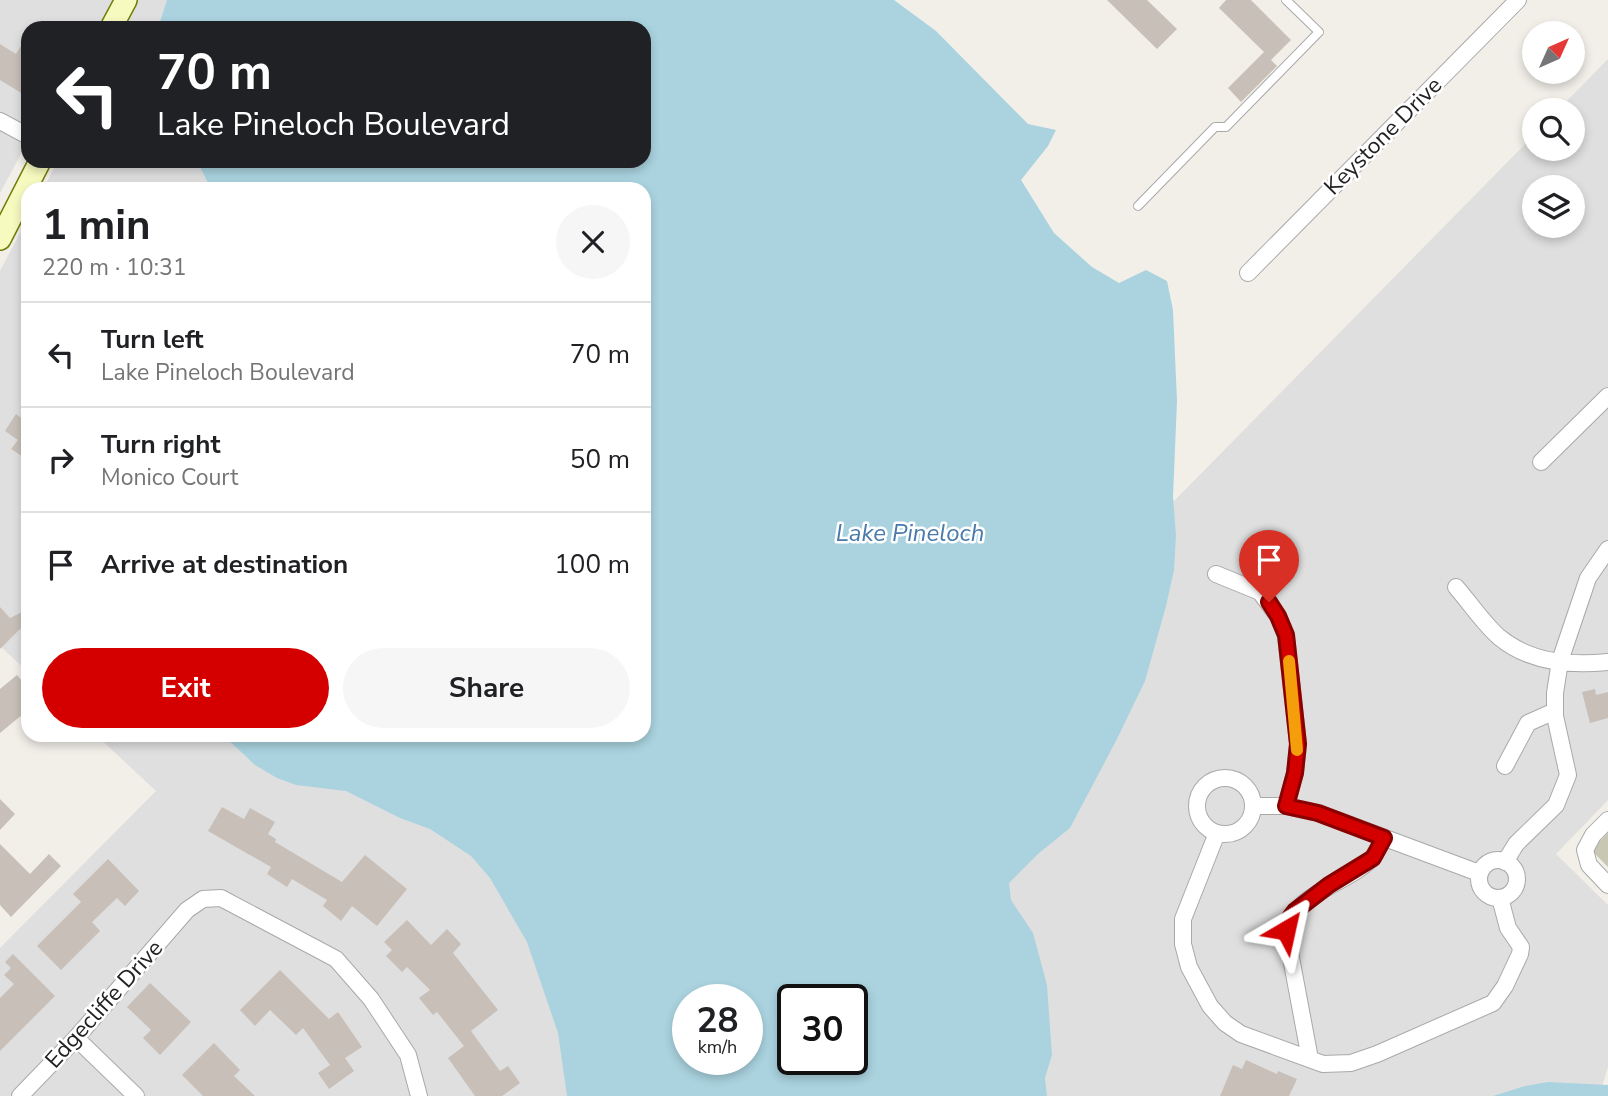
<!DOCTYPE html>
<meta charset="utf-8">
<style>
:root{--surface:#fff;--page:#f6f6f6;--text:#202124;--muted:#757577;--line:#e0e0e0;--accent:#d40000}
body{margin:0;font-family:"Nunito Sans",sans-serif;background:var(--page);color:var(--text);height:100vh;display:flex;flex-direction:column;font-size:26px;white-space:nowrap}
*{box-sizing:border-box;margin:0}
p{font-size:23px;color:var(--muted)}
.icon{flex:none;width:38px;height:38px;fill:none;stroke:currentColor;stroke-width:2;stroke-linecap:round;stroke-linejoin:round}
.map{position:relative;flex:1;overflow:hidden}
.details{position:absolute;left:21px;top:182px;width:630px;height:560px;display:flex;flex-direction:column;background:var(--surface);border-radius:21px;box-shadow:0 4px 10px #0003}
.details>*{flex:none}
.top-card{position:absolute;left:21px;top:21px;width:630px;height:147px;border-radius:21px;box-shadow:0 4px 10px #0003;background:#202124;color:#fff;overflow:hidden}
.needle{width:46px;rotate:45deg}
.controls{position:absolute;left:1522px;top:21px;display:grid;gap:14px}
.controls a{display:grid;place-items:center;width:63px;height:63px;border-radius:50%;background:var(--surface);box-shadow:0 4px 10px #0003;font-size:35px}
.speed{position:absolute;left:672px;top:984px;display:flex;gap:14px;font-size:35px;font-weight:700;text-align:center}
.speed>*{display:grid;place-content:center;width:91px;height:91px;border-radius:50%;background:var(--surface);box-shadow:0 4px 10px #0003;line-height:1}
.speed small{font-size:18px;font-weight:400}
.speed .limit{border:4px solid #111;border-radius:10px;background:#fff;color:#111}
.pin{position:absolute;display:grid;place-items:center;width:60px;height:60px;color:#fff;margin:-72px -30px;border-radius:50% 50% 50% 0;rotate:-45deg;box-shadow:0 0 7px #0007}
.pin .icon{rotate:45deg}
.me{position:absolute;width:77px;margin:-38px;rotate:36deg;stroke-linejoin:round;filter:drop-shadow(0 0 5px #0008)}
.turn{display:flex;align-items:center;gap:24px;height:147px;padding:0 21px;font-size:32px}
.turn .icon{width:91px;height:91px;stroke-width:2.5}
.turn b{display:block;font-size:49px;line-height:60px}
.round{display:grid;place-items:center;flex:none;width:74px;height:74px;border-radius:37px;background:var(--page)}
.overview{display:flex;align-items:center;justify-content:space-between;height:119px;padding:0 21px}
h1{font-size:42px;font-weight:700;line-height:52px}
.primary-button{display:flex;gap:14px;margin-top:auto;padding:14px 21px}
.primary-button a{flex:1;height:80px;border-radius:42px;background:var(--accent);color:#fff;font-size:28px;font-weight:700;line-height:80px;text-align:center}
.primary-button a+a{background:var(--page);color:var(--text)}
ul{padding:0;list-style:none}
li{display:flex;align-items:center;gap:21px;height:105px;padding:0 21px;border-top:2px solid var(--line)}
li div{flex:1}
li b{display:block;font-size:26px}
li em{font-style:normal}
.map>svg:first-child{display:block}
.residential{fill:#e0dfdf;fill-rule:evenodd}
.construction{fill:#c7c7b4}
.water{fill:#aad3df;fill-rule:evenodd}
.building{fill:#c7bfb8}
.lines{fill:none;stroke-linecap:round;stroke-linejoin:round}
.lane-casing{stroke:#a9a9a9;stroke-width:10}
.street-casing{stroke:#a9a9a9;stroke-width:18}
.secondary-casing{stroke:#707d05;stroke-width:24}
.lane{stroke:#fff;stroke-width:8}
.street{stroke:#fff;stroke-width:16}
.secondary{stroke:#f7fabf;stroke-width:21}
.route-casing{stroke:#8a0000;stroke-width:18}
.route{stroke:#d40000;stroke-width:12}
.slow{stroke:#f59e0b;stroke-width:12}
.labels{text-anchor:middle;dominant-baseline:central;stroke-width:5;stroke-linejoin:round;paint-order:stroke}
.street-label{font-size:23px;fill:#222;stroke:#fff}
.water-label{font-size:24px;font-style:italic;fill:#4a7aab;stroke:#fff}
</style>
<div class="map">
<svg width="1608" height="1096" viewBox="0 0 1608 1096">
<rect width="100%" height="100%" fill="#f2efe9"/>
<path class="residential" d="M0 0H367L405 28H28V141L0 193Z
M1608 59V800L1556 854 1608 905V1067L1599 1096H0V948L156 791 96 735H644L1021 503 1175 500 1535 134V149H1573V110H1558ZM1535 187H1573V226H1535ZM688 999H747V1059H688ZM793 999H852V1059H793Z
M58 161H586L625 189H43Z
M28 218V672L0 646V271Z"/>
<path class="construction" d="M1608 833V867L1591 850Z"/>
<path class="water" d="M167 0H894L936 31 1028 124 1056 130 1048 146 1021 180 1054 233 1092 267 1119 283 1146 270 1167 281 1173 310 1177 401 1173 497 1176 536 1174 570 1166 606 1145 681 1117 739 1070 828 1038 854 1009 883 1011 900 1033 933 1047 985 1052 1055 1045 1078 1047 1096H567L558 1033 527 942 490 878 471 856 430 829 400 818 346 791 296 785 277 778 255 765 223 735H644V189H211L197 161H644V28H158ZM688 999H747V1059H688ZM793 999H852V1059H793Z
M1548 1082 1608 1085V1096H1493L1525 1086Z"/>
<path class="building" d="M1107 0H1147L1177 29 1157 49Z
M1226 0H1251L1291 40 1271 60 1277 66 1241 102 1228 88 1264 52 1219 8Z
M28 34V97L0 80V44L16 54Z
M16 414 28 423V460L11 449 18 440 5 431Z
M0 607 10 618 28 609V621L0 649Z
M17 675 28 688V710L0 733V689Z
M1595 689 1596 695 1608 692V718L1590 723 1582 692Z
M0 799 15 814 0 830Z
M222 807 244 819 250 808 275 822 268 834 276 839 275 842 342 882 365 855 407 889 377 926 352 906 341 921 323 906 327 900 292 879 287 887 267 874 271 867 208 831Z
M0 844 30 874 49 854 61 866 11 917 0 905Z
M108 859 139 891 125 906 117 898 92 922 100 931 61 970 37 946 81 902 73 894Z
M407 920 431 945 447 929 461 944 453 953 498 1010 471 1031 500 1071 508 1066 520 1083 502 1096H475L448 1058 464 1046 437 1012 433 1015 419 998 430 990 407 967 402 972 386 956 392 950 384 942Z
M13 954 55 996 0 1051V998L14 984 4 975 11 968 5 962Z
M280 970 329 1019 338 1012 362 1047 345 1058 354 1071 329 1089 318 1073 330 1065 303 1028 296 1035 270 1010 255 1026 240 1010Z
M150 983 191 1022 160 1055 143 1038 151 1030 127 1007Z
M214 1043 240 1070 234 1076 255 1096H203L182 1075Z
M1246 1060 1277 1074 1278 1071 1297 1079 1289 1096H1220L1233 1065 1242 1069Z"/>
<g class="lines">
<g class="lane-casing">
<path id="lane" d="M1138 206 1215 127H1226L1319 32 1286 0"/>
</g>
<g class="street-casing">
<path id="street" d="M0 121 28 136
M1248 273 1518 0
M1541 462 1608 396
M1216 574 1260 592 1278 616 1286 636 1298 744 1295 773 1286 806
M1456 587C1470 603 1483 623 1499 637 1529 662 1570 666 1608 662
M1505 766 1528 723 1555 711
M1197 806a28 28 0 1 1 56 0a28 28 0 1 1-56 0Z
M1253 806H1286L1318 813 1479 873
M1608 820 1593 835 1585 850 1589 865 1608 885
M1217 833 1183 919V944L1189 967 1210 1006 1225 1023 1241 1034 1323 1064 1351 1063 1377 1054 1493 1003 1505 986 1520 954 1521 947 1508 928 1500 898
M1479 879a19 19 0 1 1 38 0a19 19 0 1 1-38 0Z
M1505 862 1516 844 1556 805 1568 775 1555 716V693L1560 661 1588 578 1608 549
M76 1038 136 1096
M1310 1059 1286 931C1295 892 1350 883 1373 857 1377 852 1380 844 1384 838
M20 1096 76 1038 187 910 203 899 221 898 336 959 371 999 408 1055 419 1096"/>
</g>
<g class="secondary-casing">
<path id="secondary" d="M111 28 126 0
M0 239 40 161"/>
</g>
<use href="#lane" class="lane"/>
<use href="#street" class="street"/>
<use href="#secondary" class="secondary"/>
</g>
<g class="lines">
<g class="route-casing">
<path id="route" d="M1269 602 1278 616 1286 635 1298 744 1295 773 1286 806 1318 813 1384 838 1373 858 1329 885 1295 911 1289 919 1286 930"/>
</g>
<use href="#route" class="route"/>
<path class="slow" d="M1289 661 1297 750"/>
</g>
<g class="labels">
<g class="street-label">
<text transform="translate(1383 136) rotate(-45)">Keystone Drive</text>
<text transform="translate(104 1004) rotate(-48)">Edgecliffe Drive</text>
</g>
<g class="water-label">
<text x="910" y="533">Lake Pineloch</text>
</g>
</g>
</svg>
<div class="controls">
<a><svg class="needle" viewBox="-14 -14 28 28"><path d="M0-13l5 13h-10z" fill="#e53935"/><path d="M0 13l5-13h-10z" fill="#757577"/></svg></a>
<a><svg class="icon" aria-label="search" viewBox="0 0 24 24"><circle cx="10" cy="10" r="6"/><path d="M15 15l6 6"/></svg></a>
<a><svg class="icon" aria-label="layers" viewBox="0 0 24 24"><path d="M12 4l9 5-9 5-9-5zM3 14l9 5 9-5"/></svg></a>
</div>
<div class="speed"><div>28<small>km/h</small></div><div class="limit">30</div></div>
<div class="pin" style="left:1269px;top:602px;background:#d93025"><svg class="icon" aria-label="arrive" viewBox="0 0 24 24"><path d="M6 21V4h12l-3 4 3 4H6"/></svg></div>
<svg class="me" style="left:1286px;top:930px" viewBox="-20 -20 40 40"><path d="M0-17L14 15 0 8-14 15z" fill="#d40000" stroke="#fff" stroke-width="4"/></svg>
<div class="top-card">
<div class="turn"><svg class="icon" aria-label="left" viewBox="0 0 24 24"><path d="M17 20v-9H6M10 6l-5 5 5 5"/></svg><div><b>70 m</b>Lake Pineloch Boulevard</div></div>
</div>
<section class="details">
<div class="overview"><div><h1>1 min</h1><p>220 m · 10:31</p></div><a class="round"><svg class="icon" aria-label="close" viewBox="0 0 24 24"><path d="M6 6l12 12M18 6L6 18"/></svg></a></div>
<ul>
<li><svg class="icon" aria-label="left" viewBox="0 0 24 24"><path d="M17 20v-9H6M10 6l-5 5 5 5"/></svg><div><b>Turn left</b><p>Lake Pineloch Boulevard</p></div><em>70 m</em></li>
<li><svg class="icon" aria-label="right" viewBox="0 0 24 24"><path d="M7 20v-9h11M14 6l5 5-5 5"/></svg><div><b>Turn right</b><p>Monico Court</p></div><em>50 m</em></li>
<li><svg class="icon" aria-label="arrive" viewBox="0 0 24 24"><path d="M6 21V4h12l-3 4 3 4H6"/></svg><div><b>Arrive at destination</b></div><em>100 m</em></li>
</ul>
<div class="primary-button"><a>Exit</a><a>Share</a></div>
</section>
</div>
